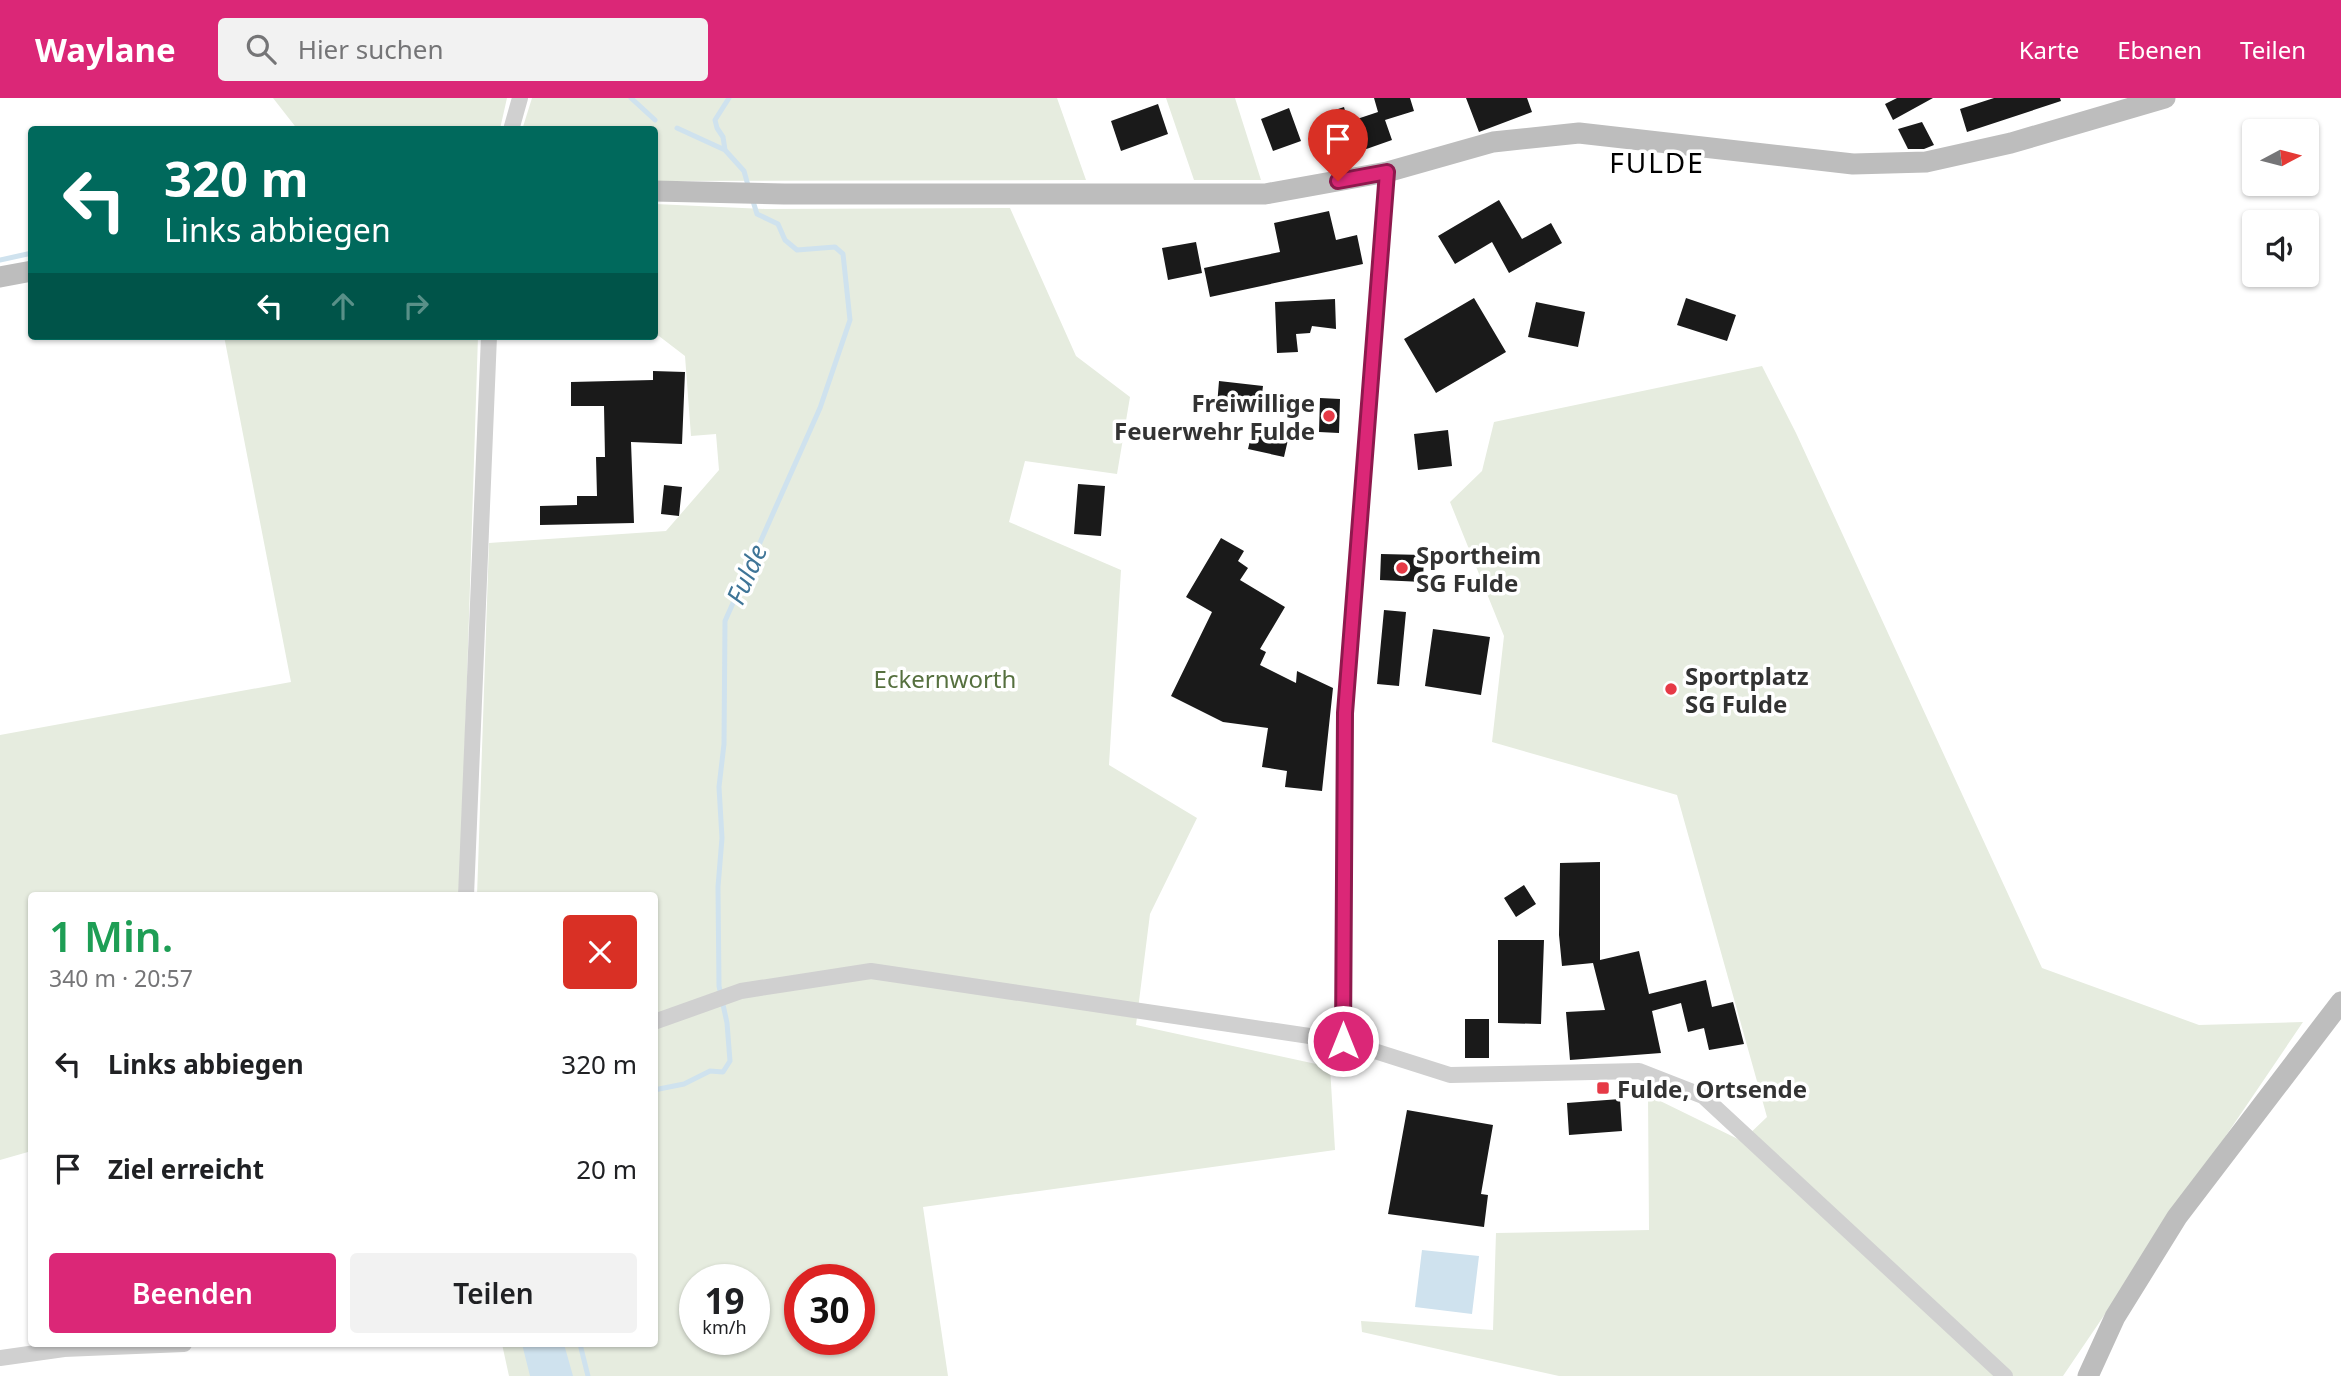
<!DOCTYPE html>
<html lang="de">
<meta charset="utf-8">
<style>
:root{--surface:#fff;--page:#f2f2f2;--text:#202124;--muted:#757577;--accent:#db2777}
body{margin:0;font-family:"Noto Sans",sans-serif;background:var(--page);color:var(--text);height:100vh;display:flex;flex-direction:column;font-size:26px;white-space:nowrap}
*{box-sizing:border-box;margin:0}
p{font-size:23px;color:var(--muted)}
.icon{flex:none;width:38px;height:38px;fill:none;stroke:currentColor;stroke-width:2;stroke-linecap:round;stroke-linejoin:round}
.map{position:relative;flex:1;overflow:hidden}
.details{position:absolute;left:28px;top:794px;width:630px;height:455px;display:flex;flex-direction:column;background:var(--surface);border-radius:7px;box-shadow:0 2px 5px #0004}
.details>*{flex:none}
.top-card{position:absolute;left:28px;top:28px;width:630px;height:214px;border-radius:7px;box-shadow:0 2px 5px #0004;background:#00695c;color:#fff;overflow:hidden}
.needle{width:46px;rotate:83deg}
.buttons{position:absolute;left:2242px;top:21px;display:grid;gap:14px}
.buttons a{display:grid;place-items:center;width:77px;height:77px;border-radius:7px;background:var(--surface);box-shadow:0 2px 5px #0004;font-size:35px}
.speed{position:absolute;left:679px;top:1166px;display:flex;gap:14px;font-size:35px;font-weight:700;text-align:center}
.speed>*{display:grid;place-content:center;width:91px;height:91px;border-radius:50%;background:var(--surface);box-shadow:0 2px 5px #0004;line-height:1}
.speed small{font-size:18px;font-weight:400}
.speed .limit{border:10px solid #d22;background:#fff;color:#111}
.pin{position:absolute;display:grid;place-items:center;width:60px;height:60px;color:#fff;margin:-72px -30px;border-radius:50% 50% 50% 0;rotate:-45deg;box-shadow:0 0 7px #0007}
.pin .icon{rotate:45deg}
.me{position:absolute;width:77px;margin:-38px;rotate:0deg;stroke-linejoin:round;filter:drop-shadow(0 0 5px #0008)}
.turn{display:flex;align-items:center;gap:24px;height:147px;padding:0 21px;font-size:32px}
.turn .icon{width:91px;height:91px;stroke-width:2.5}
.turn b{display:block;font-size:49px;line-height:60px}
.lanes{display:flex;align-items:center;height:66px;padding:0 21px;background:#0003;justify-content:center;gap:35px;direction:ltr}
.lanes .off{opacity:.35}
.round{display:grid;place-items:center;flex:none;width:74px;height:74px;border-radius:7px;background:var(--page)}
.head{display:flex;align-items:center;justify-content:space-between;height:119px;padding:0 21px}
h1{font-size:42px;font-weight:600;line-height:52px;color:#1e9e55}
.button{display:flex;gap:14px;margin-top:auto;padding:14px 21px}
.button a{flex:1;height:80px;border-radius:7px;background:var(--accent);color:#fff;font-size:28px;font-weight:600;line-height:80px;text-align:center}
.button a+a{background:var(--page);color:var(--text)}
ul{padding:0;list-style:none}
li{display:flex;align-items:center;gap:21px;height:105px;padding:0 21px}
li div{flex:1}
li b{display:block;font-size:26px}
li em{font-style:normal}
header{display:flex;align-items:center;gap:42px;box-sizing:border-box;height:98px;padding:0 35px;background:var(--accent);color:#fff}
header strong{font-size:33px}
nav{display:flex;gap:38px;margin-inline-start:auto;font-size:24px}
.search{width:490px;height:63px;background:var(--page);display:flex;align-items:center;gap:18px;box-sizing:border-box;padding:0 24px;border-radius:7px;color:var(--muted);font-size:26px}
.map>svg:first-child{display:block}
.green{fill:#e6ecdf;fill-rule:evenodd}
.water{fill:#cfe2ee}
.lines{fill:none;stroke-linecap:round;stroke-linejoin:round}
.stream{stroke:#cfe2ee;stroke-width:5}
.building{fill:#1a1a1a}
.street{stroke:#d0d0d0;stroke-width:16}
.secondary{stroke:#bdbdbd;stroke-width:21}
.route-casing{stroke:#8e194d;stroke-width:18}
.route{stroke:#db2777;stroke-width:12}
.poi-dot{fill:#e63946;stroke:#fff;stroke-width:2.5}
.labels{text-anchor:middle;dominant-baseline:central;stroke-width:7;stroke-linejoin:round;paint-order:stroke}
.poi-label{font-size:24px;font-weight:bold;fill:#333;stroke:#fff;text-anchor:start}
.park-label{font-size:24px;fill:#56703f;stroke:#fff}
.water-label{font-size:26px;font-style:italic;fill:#3f7597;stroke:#fff}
.quarter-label{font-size:28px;letter-spacing:2px;fill:#000;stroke:#fff}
</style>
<header>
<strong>Waylane</strong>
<div class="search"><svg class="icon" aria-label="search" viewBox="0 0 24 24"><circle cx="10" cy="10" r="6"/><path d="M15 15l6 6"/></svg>Hier suchen</div>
<nav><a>Karte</a><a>Ebenen</a><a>Teilen</a></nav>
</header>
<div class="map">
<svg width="2341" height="1278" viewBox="0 0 2341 1278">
<rect width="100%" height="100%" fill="#fff"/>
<path class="green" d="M273 0H507L500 31 298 32Z
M532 0H1057L1086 82 655 83 654 32H522Z
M1166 0H1235L1261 82H1194Z
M655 106 765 111 1010 110 1076 258 1130 299 1117 376 1025 363 1009 424 1121 472 1109 667 1197 720 1150 816 1136 927 1330 969 1335 1052 923 1109 948 1278H509L502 1246H654V798H477L489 445 666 433 719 372 716 336 691 338 685 258 655 235ZM695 1181H754V1241H695ZM800 1181H859V1241H800Z
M224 238H478L460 798H32L31 1070 28 1054 0 1062V637L291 584Z
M1762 268 1796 335 2042 870 2199 927 2303 924 2063 1278H1559L1362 1234 1361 1223 1493 1232 1496 1135 1649 1132 1648 997 1742 1043 1767 1019 1677 697 1492 644 1504 538 1450 404 1482 373 1494 324Z"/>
<path class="water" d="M1422 1152 1479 1158 1472 1216 1415 1209Z
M522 1246H564L573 1278H530Z"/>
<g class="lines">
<path class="stream" d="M631 0 655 22
M729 0 715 22 717 30 723 39 725 52 744 73 749 91
M677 30 725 52
M0 162 32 155
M654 992 684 986 710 973 723 974 730 963 727 925 719 888 718 789 722 740 719 689 724 646 725 523 820 310 850 222 843 156 835 149 797 152 785 142 778 126 757 116 752 100
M580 1246 588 1278"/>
</g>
<path class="building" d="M1374 0H1410L1414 13 1385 22 1392 42 1338 61 1323 16 1344 9 1348 24 1378 14Z
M1466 0H1527L1532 14 1479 34Z
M1897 0H1933L1893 22 1885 6Z
M1994 0H2060L2061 3 1967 34 1960 11Z
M1158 6 1168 36 1121 53 1111 23Z
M1289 10 1301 43 1273 53 1261 21Z
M1922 24 1934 47 1924 51H1908L1898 31Z
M1499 102 1522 141 1551 125 1562 145 1509 175 1492 144 1455 166 1438 138Z
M1329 113 1336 142 1357 137 1363 166 1210 199 1204 170 1280 154 1274 125Z
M1196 144 1202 175 1168 182 1162 150Z
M1474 200 1506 254 1436 295 1404 241Z
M1686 200 1736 217 1727 243 1677 227Z
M1335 201 1336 231 1312 228 1310 235 1296 236 1298 254 1277 255 1275 204Z
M1536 204 1585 214 1578 249 1528 239Z
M653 273 685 274 682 346 631 344 634 425 540 427V408L577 407V398H597L596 359H605L604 308H571V284L653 282Z
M1219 283 1263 288 1260 312 1217 308Z
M1320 300 1340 301 1339 335 1319 334Z
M1254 326 1290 333 1284 359 1248 351Z
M1448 332 1452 368 1418 372 1414 336Z
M1078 386 1105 388 1101 438 1074 436Z
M664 387 682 389 679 418 661 416Z
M1221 440 1244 453 1238 463 1248 470 1240 482 1285 509 1260 551 1266 554 1260 567 1296 585 1297 573 1333 590 1322 693 1285 689 1287 673 1262 669 1268 630 1223 624 1171 598 1212 514 1186 499Z
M1381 456 1424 457 1423 484 1380 482Z
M1384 512 1406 514 1399 588 1377 586Z
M1433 531 1490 539 1481 597 1425 588Z
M1600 764V862L1639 853 1649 896 1706 882 1712 909 1733 904 1744 946 1709 952 1704 930 1688 934 1681 905 1652 913 1661 955 1570 962 1566 914 1605 912 1593 865 1562 868 1559 837 1560 765Z
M1524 787 1536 806 1516 819 1504 800Z
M1498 842H1544L1541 926 1498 925Z
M1465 921H1489V960H1465Z
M1620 1001 1622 1033 1569 1037 1567 1005Z
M1407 1012 1493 1027 1481 1096 1488 1097 1484 1129 1388 1116Z"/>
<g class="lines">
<path class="street" d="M511 32 520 0
M466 798 489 238
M654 924 741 893 871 873 1343 943 1450 977 1639 973 1703 998 2005 1278
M1343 943 1345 615 1387 74
M0 1260 64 1251 184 1246"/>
<path class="secondary" d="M654 93 784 96H1265L1387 74 1493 44 1579 35 1853 66 1926 64 2011 45 2165 0
M0 179 32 173
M2088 1278 2115 1219 2177 1119 2341 904"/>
</g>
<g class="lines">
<g class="route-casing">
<path id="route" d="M1338 83 1387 74 1345 615 1343 943"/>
</g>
<use href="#route" class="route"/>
</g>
<g class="poi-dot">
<circle cx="1329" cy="318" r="7"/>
<circle cx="1402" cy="470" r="7"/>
<circle cx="1671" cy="591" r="7"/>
<rect x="1596" y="983" width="14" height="14" rx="3.5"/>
</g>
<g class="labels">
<g class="poi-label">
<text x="1315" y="304" text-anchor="end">Freiwillige<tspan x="1315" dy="28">Feuerwehr Fulde</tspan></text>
<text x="1416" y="456">Sportheim<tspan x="1416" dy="28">SG Fulde</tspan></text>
<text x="1685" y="577">Sportplatz<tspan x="1685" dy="28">SG Fulde</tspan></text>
<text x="1617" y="990">Fulde, Ortsende</text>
</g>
<g class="park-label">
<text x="945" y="580">Eckernworth</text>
</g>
<g class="water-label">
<text transform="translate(746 476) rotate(-66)">Fulde</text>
</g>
<g class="quarter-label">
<text x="1657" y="64">FULDE</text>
</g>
</g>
</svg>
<div class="buttons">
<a><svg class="needle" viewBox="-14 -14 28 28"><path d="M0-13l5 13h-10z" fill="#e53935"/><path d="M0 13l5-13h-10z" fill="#757577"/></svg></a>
<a><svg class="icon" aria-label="sound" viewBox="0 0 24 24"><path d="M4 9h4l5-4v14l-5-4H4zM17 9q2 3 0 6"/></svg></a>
</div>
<div class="speed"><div>19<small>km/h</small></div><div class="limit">30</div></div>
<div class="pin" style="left:1338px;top:83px;background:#d93025"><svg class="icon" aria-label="arrive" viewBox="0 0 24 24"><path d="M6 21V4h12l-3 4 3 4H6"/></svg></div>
<svg class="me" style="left:1343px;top:943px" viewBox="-20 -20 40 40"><circle r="17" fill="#db2777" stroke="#fff" stroke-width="3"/><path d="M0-11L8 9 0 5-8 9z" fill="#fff"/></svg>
<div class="top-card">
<div class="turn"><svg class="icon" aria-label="left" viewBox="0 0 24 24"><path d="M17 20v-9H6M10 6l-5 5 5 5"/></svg><div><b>320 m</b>Links abbiegen</div></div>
<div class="lanes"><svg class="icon" aria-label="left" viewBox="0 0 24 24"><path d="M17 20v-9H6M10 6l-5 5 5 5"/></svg><svg class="icon off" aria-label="ahead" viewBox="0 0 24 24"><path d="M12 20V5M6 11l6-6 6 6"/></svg><svg class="icon off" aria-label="right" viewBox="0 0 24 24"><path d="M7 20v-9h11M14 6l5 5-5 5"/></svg></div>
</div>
<section class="details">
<div class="head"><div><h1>1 Min.</h1><p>340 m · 20:57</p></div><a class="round" style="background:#d93025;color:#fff"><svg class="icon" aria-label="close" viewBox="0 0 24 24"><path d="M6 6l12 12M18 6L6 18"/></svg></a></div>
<ul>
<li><svg class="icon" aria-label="left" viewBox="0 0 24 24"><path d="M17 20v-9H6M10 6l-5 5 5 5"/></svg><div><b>Links abbiegen</b></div><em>320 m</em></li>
<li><svg class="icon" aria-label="arrive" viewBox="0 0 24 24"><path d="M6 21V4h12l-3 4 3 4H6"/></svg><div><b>Ziel erreicht</b></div><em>20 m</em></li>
</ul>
<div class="button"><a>Beenden</a><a>Teilen</a></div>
</section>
</div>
